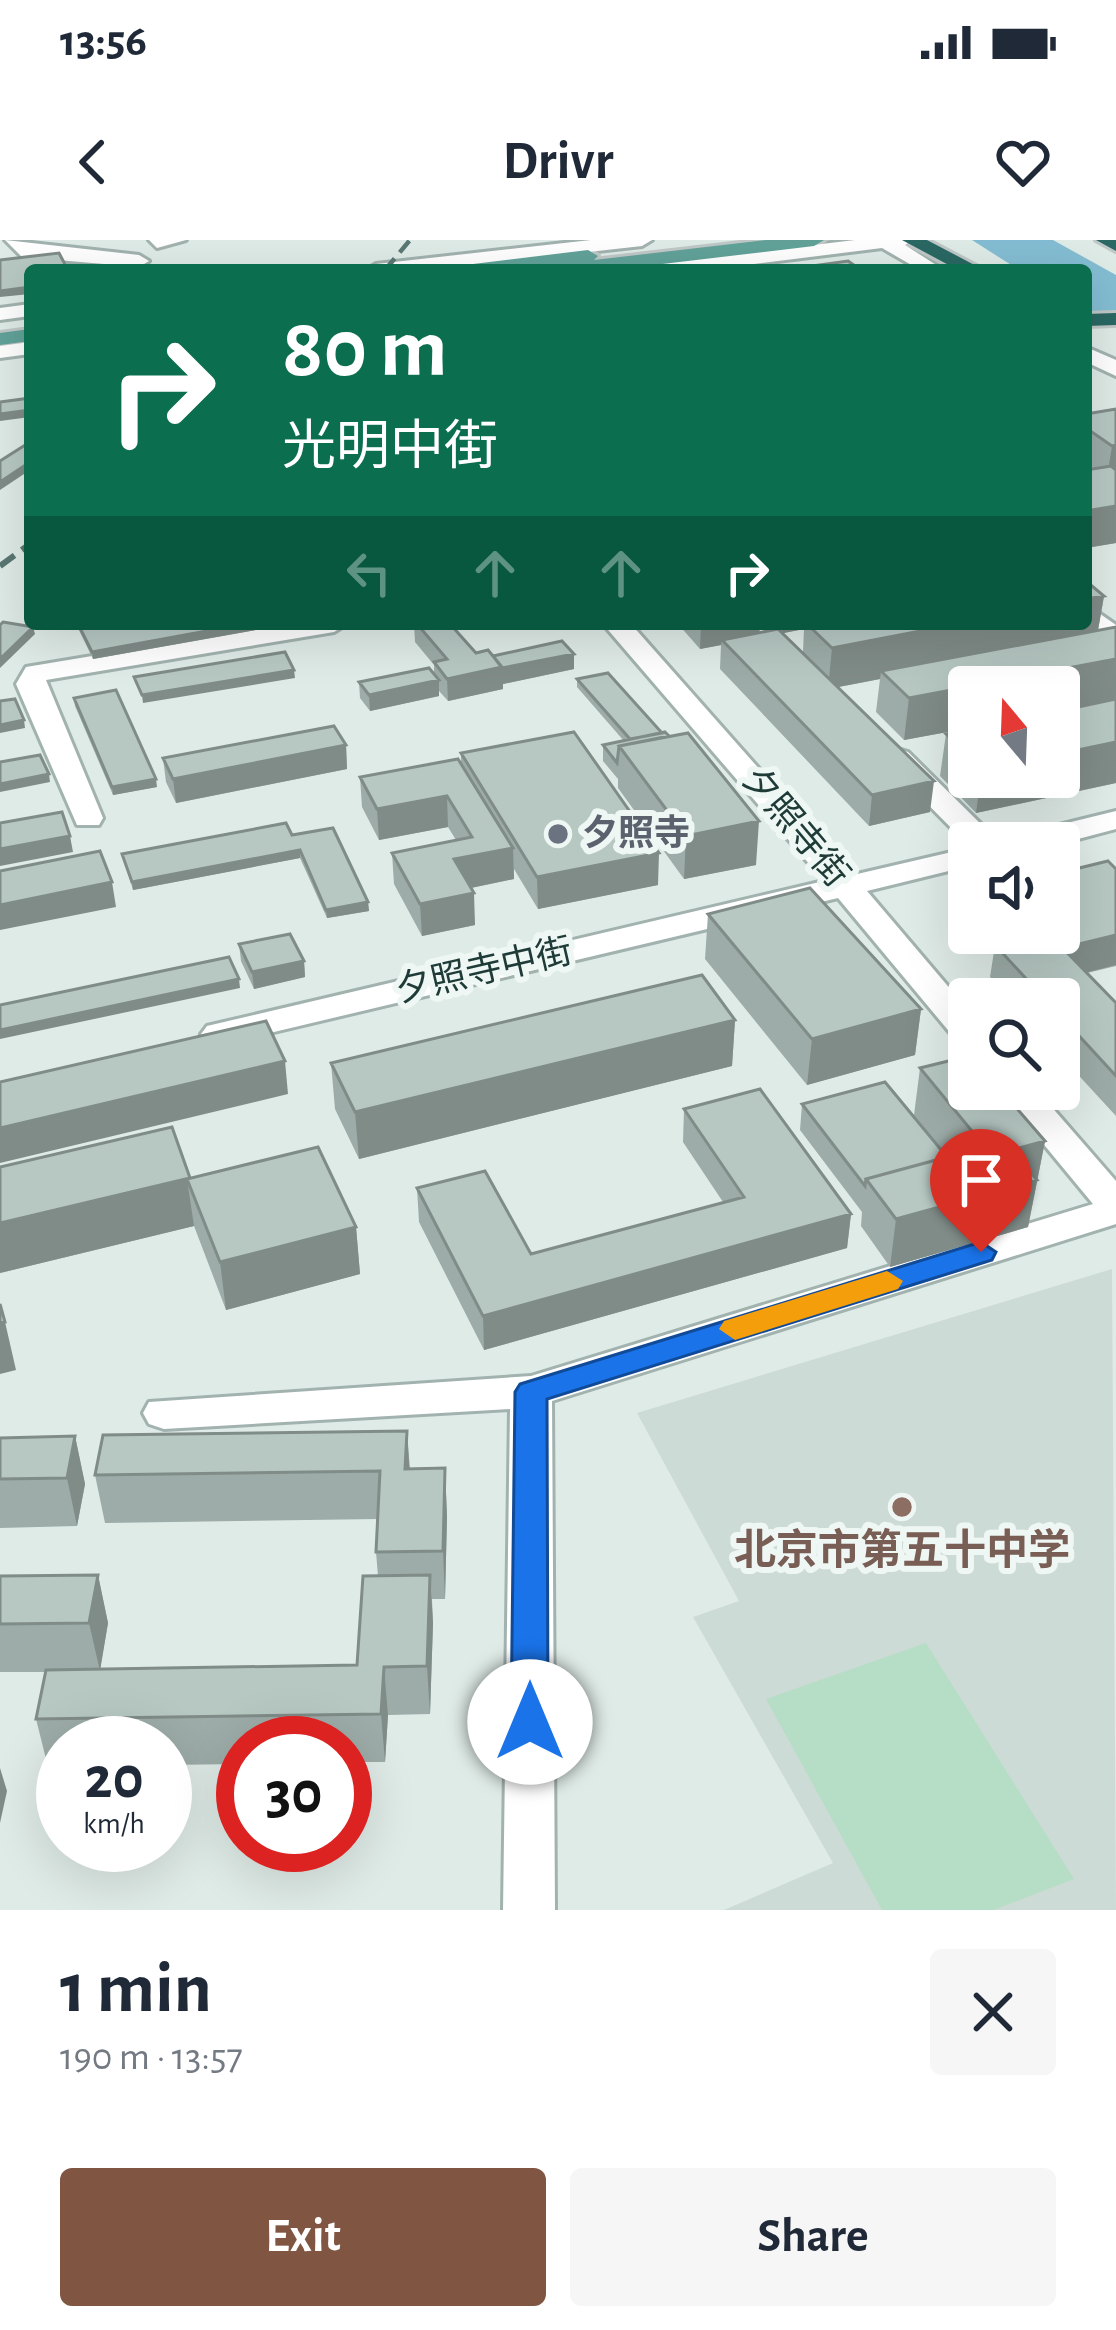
<!DOCTYPE html>
<meta charset="utf-8">
<style>
:root{--surface:#fff;--page:#f6f6f7;--text:#1f2937;--muted:#747a83;--accent:#805642}
body{margin:0;font-family:"Alegreya Sans","Noto Sans SC",sans-serif;background:var(--page);color:var(--text);height:100vh;display:flex;flex-direction:column;font-size:45px;white-space:nowrap}
*{box-sizing:border-box;margin:0}
p{font-size:39px;color:var(--muted)}
.icon{flex:none;width:66px;height:66px;fill:none;stroke:currentColor;stroke-width:2;stroke-linecap:round;stroke-linejoin:round}
.map{position:relative;height:1670px;overflow:hidden}
.side{display:flex;flex-direction:column;background:var(--surface);flex:1}
.side>*{flex:none}
.hud{position:absolute;left:24px;top:24px;width:1068px;height:366px;border-radius:12px;box-shadow:0 12px 48px #0002;background:#0b6e4f;color:#fff;overflow:hidden}
.needle{width:78px;rotate:341deg}
.buttons{position:absolute;left:948px;top:426px;display:grid;gap:24px}
.buttons a{display:grid;place-items:center;width:132px;height:132px;border-radius:12px;background:var(--surface);box-shadow:0 12px 48px #0002;font-size:60px}
.speed{position:absolute;left:36px;top:1476px;display:flex;gap:24px;font-size:60px;font-weight:700;text-align:center}
.speed>*{display:grid;place-content:center;width:156px;height:156px;border-radius:50%;background:var(--surface);box-shadow:0 12px 48px #0002;line-height:1}
.speed small{font-size:30px;font-weight:400}
.speed .limit{border:18px solid #d22;background:#fff;color:#111}
.pin{position:absolute;display:grid;place-items:center;width:102px;height:102px;color:#fff;margin:-123px -51px;border-radius:50% 50% 50% 0;rotate:-45deg;box-shadow:0 0 12px #0007}
.pin .icon{rotate:45deg}
.me{position:absolute;width:132px;margin:-66px;rotate:0deg;stroke-linejoin:round;filter:drop-shadow(0 0 9px #0008)}
.turn{display:flex;align-items:center;gap:42px;height:252px;padding:0 60px;font-size:54px}
.turn .icon{width:156px;height:156px;stroke-width:2.5}
.turn b{display:block;font-size:84px;line-height:102px}
.lanes{display:flex;align-items:center;height:114px;padding:0 60px;background:#0003;justify-content:center;gap:60px;direction:ltr}
.lanes .off{opacity:.35}
.round{display:grid;place-items:center;flex:none;width:126px;height:126px;border-radius:12px;background:var(--page)}
.summary{display:flex;align-items:center;justify-content:space-between;height:204px;padding:0 60px}
h1{font-size:72px;font-weight:700;line-height:90px}
.primary-button{display:flex;gap:24px;margin-top:auto;padding:24px 60px}
.primary-button a{flex:1;height:138px;border-radius:12px;background:var(--accent);color:#fff;font-size:48px;font-weight:700;line-height:138px;text-align:center}
.primary-button a+a{background:var(--page);color:var(--text)}
.status{display:flex;justify-content:space-between;align-items:center;height:84px;padding:0 60px;background:var(--surface);direction:ltr}
.status svg{height:33px;fill:currentColor}
header{display:flex;justify-content:space-between;align-items:center;height:156px;padding:0 60px;background:var(--surface);font-size:54px;font-weight:700}
.map>svg:first-child{display:block}
.built{fill:#cddbd6}
.green{fill:#b6ddc5}
.water{fill:#84bdd3}
.lines{fill:none;stroke-linecap:round;stroke-linejoin:round}
.minor-casing{stroke:#a2b3af;stroke-width:6}
.major-casing{stroke:#c0c8c7;stroke-width:6}
.highway-casing{stroke:#c0c8c7;stroke-width:6}
.minor{fill:#fff;fill-rule:evenodd}
.major{fill:#61a299;fill-rule:evenodd}
.highway{fill:#2a6863;fill-rule:evenodd}
.rail-far1{stroke:#597773;stroke-width:4.5;stroke-dasharray:15 8;stroke-linecap:butt}
.rail{stroke:#597773;stroke-width:6;stroke-dasharray:18 9;stroke-linecap:butt}
.wall{fill:#9daca8;fill-rule:evenodd}
.shaded-wall{fill:#808c88}
.building{fill:#b7c8c3;stroke:#808c88;stroke-width:3}
.route{fill:#1a73e8;stroke:#114b97;stroke-width:3}
.slow{fill:#f59e0b}
.worship-dot{fill:#6b7280;stroke:#eff7f4;stroke-width:4.5}
.education-dot{fill:#8d6e63;stroke:#eff7f4;stroke-width:4.5}
.labels{text-anchor:middle;dominant-baseline:central;stroke-width:12;stroke-linejoin:round;paint-order:stroke}
.street-label{font-size:36px;fill:#1f3b37;stroke:#eff7f4}
.worship-label{font-size:36px;font-weight:bold;fill:#5b616d;stroke:#eff7f4;text-anchor:start}
.near-education-label{font-size:42px;font-weight:bold;fill:#785e54;stroke:#eff7f4}
</style>
<div class="status"><b>13:56</b><svg viewBox="0 0 49 12"><path d="M0 12V9h3v3zM5 12V6h3v6zM10 12V3h3v9zM15 12V0h3v12zM26 1h20v11H26zM47 4h2v5h-2z"/></svg></div>
<header><svg class="icon" aria-label="back" viewBox="0 0 24 24"><path d="M15 5l-7 7 7 7"/></svg>Drivr<svg class="icon" aria-label="heart" viewBox="0 0 24 24"><path d="M12 20l-8-8c-3-5 5-10 8-4 3-6 11-1 8 4z"/></svg></header>
<div class="map">
<svg width="1116" height="1670" viewBox="0 0 1116 1670">
<rect width="100%" height="100%" fill="#dfebe7"/>
<path class="built" d="M1112 1029 1116 1670H724L833 1623 693 1377 739 1361 637 1173Z"/>
<path class="green" d="M926 1403 1074 1639 993 1670H882L766 1459Z"/>
<path class="water" d="M972 0H1053L1116 35V86L1086 70V30H1019Z"/>
<g class="lines">
<g class="minor-casing">
<path id="minor" d="M5 0 139 15 149 21 139 27 22 17Z
M149 0H186L157 8Z
M591 0H652L642 6 428 30H366L376 24Z
M855 0H912L905 5 944 30H920L882 8 706 30H648L658 24Z
M30 64V76L0 80V68Z
M30 102V114L0 118V106Z
M1086 107 1116 120V136L1086 122Z
M1086 364 1116 385V407L1084 384Z
M285 384H347L334 392 46 440 103 578 99 585H77L16 444 26 427Z
M603 384H631L853 635 969 608V626L867 651 969 771V804L957 801 838 658 219 805 207 802 201 794 207 786 824 641Z
M898 509 908 512 1000 603 969 606 888 524 883 518Z
M1116 571V589L1059 604 1009 603 1014 596Z
M998 849H1036L1116 941V984L552 1161 555 1670H503L510 1169 164 1189 149 1184 143 1173 149 1162 531 1136 1093 964Z"/>
</g>
<g class="major-casing">
<path id="major" d="M766 0H824L814 6 612 30H553L557 26 463 30 473 24 588 10 598 16 594 20Z
M30 89V101L0 105V93Z"/>
</g>
<g class="highway-casing">
<path id="highway" d="M902 0H927L984 30H958Z
M1096 0H1116V11Z
M1116 73V85L1086 86V74Z"/>
</g>
<use href="#minor" class="minor"/>
<use href="#major" class="major"/>
<use href="#highway" class="highway"/>
<path class="rail-far1" d="M385 30 410 0"/>
<path class="rail" d="M0 326 30 304"/>
</g>
<path class="wall" d="M1116 169V303L1086 308V230H1088L1086 229V174Z
M1104 356 1098 390 969 447V488L904 500 876 472 880 439 838 447 930 572 869 586 720 429 721 405 700 409 678 384H760L759 393 770 391 763 384H1086ZM804 389 803 412 783 393Z
M76 384H278V386L93 419Z
M414 384H450L476 413 493 416 574 414V429L503 444V449L448 461 439 451V456L370 471 360 458 359 442 434 434V425L415 402Z
M577 439 756 625 684 639 618 548V539L603 521V505L624 501 577 447Z
M74 458 157 547 113 555 75 466Z
M1116 459V543L976 573 940 536 946 494 969 489V537H1059Z
M346 505 347 529 176 563 166 542 163 518Z
M461 513 658 645 538 669 514 629V639L471 648 475 685 422 696 394 644 392 613 456 600 448 587 379 600 362 567 360 537 461 524Z
M292 595 368 662 369 671 327 678 300 618 133 650 122 614Z
M1116 629V726L1087 733 1116 763V876L1059 814V759H1009L990 737 995 705 1026 698 1021 693H1059Z
M708 674 921 769 915 815 807 845 705 719Z
M239 704 304 721 305 737 254 749 241 721Z
M735 780 732 826 359 919 335 869 331 823Z
M920 828 1045 901 1028 987 890 1027 861 986 862 972 800 890 802 864 948 917 914 875Z
M684 869 851 974 847 1008 484 1110 419 982 417 948 531 1014 723 962 683 902Z
M191 938 356 987 360 1034 226 1070 194 986 0 1033Z
M407 1191 410 1229 445 1228 447 1277 445 1359H432L433 1383 430 1474 388 1475 385 1522H345V1503H243V1524L165 1525V1503H63V1527H48L36 1479 45 1432H0V1336L98 1335 108 1383 100 1429 357 1425 378 1336 376 1312 378 1279 105 1283 95 1235Z
M75 1196 85 1244 77 1286 0 1288V1198Z"/>
<path class="shaded-wall" d="M30 47V54L0 57V51Z
M30 170V177L0 181V174Z
M1116 205V242L1106 243 1112 206Z
M30 222V230L0 250V242Z
M1116 266V303L1086 308V271Z
M1104 356 1097 396 881 431 880 439 828 449 832 408 957 384H1086V359Z
M245 384H278V386L93 419 92 412Z
M701 384H760L759 398 722 400 721 405 700 409Z
M774 384H805L804 389 774 395Z
M33 387 35 394 0 428V419Z
M574 414V429L503 444V449L448 461 447 439Z
M1116 419V459L1059 470V447H970Z
M294 430 295 438 143 463 142 455Z
M439 440V456L370 471 369 455Z
M969 447V488L904 500 909 458Z
M24 480 25 488 0 493V485Z
M1116 502V543L976 573 981 537H1059V514Z
M346 505 347 529 176 563 173 539Z
M49 534 50 542 0 552V544Z
M156 539 157 547 113 555 112 547Z
M934 541 930 572 869 586 872 555Z
M447 556 448 587 379 600 377 569Z
M759 581 756 625 684 639 686 596Z
M70 596 73 612 0 626V609Z
M513 608 514 639 456 651 454 619Z
M300 610V618L133 650 132 642Z
M659 613 658 645 538 669 537 637Z
M112 642 116 667 0 690V665Z
M474 653 475 685 422 696 420 664Z
M368 662 369 671 327 678 326 670Z
M1116 695V725L1065 738 1071 706Z
M304 721 305 737 254 749 252 732Z
M239 739 240 748 0 799V790Z
M921 769 915 815 807 845 812 799Z
M735 780 732 826 359 919 355 872Z
M285 821 288 854 0 923V888Z
M1045 901 1028 987 890 1027 896 979 1012 910Z
M190 938 187 939 194 986 0 1033V983Z
M851 974 847 1008 484 1110 483 1076Z
M356 987 360 1034 226 1070 220 1022Z
M5 1082 16 1130 0 1134V1083Z
M407 1191 410 1239 405 1229Z
M75 1196 85 1244 77 1286 67 1238Z
M445 1228 447 1277 445 1359 443 1311Z
M98 1335 108 1383 100 1431 89 1383Z
M430 1335 433 1383 430 1474 427 1426Z
M384 1427 388 1475 385 1522 381 1474Z
M0 1528 7 1551 0 1583Z"/>
<path class="building" d="M59 13 68 30H30V47L0 51V20Z
M848 21 861 30H783Z
M30 158V170L0 174V162Z
M1116 169V205L1112 206 1086 188V174Z
M30 202V222L0 242V221Z
M1111 226 1116 230V266L1086 271V230Z
M1086 341 1104 356 1086 359Z
M3 382 33 387 0 419V385Z
M78 384 124 385 245 384 92 412Z
M417 384H450L476 413 488 410 502 427 447 439 434 422 447 419Z
M807 384H957L832 408Z
M1116 387V419L909 458 881 431Z
M778 389 934 541 872 555 722 400Z
M562 401 574 414 502 428 493 416Z
M285 412 294 430 142 455 134 437Z
M429 428 439 440 369 455 359 442Z
M608 433 662 493 630 499 577 439Z
M116 450 156 539 112 547 74 458Z
M15 459 24 480 0 485V461Z
M1116 459V502L1059 514V471Z
M334 486 346 505 173 539 163 518Z
M969 489V517L946 494Z
M574 492 659 613 537 637 461 513Z
M665 492 669 496 619 506 617 523 603 505Z
M688 493 759 581 686 596 619 506Z
M40 515 49 534 0 544V522Z
M458 519 513 608 454 619 474 653 420 664 392 613 472 597 447 556 377 569 360 537Z
M62 572 70 596 0 609V583Z
M286 583 292 595 333 588 368 662 326 670 300 610 132 642 122 614Z
M100 611 112 642 0 665V631Z
M1108 621 1116 629V695L1071 706 1058 693 1059 633Z
M810 648 921 769 812 799 708 674Z
M1048 693 1116 763V836L1059 774V759H1045L995 705Z
M290 694 304 721 252 732 239 704Z
M229 717 239 739 0 790V765Z
M702 735 735 780 355 872 331 823Z
M266 781 285 821 0 888V842Z
M969 816V849H1000L1045 901 1012 910 1037 940 896 979 866 939 985 907 920 828Z
M885 842 947 917 866 939 865 946 802 864Z
M760 849 851 974 483 1076 417 948 485 931 531 1014 744 957 684 869Z
M172 887 190 938 0 983V927Z
M318 907 356 987 220 1022 187 939Z
M0 1064 5 1082 0 1083Z
M407 1191 405 1229 445 1228 443 1311 376 1312 380 1231 95 1235 103 1195Z
M75 1196 67 1238 0 1239V1198Z
M98 1335 89 1383 0 1384V1336Z
M430 1335 427 1426 384 1427 381 1474 36 1479 46 1430 357 1425 363 1336Z"/>
<path class="route" d="M981 1002 996 1012 992 1020 547 1159 548 1482 543 1493 530 1498 517 1493 511 1482 515 1152 520 1144Z"/>
<path class="slow" d="M887 1031 903 1041 898 1049 735 1100 719 1089 724 1081Z"/>
<circle class="worship-dot" cx="558" cy="594" r="12"/>
<circle class="education-dot" cx="902" cy="1267" r="12"/>
<g class="labels">
<g class="street-label">
<text transform="translate(795 587) rotate(50)">夕照寺街</text>
<text transform="translate(484 731) rotate(-13)">夕照寺中街</text>
</g>
<g class="worship-label">
<text x="582" y="594">夕照寺</text>
</g>
<g class="near-education-label">
<text x="902" y="1311">北京市第五十中学</text>
</g>
</g>
</svg>
<div class="buttons">
<a><svg class="needle" viewBox="-14 -14 28 28"><path d="M0-13l5 13h-10z" fill="#e53935"/><path d="M0 13l5-13h-10z" fill="#747a83"/></svg></a>
<a><svg class="icon" aria-label="sound" viewBox="0 0 24 24"><path d="M4 9h4l5-4v14l-5-4H4zM17 9q2 3 0 6"/></svg></a>
<a><svg class="icon" aria-label="search" viewBox="0 0 24 24"><circle cx="10" cy="10" r="6"/><path d="M15 15l6 6"/></svg></a>
</div>
<div class="speed"><div>20<small>km/h</small></div><div class="limit">30</div></div>
<div class="pin" style="left:981px;top:1012px;background:#d93025"><svg class="icon" aria-label="arrive" viewBox="0 0 24 24"><path d="M6 21V4h12l-3 4 3 4H6"/></svg></div>
<svg class="me" style="left:530px;top:1482px" viewBox="-20 -20 40 40"><circle r="19" fill="#fff"/><path d="M0-13L10 11 0 6-10 11z" fill="#1a73e8"/></svg>
<div class="hud">
<div class="turn"><svg class="icon" aria-label="right" viewBox="0 0 24 24"><path d="M7 20v-9h11M14 6l5 5-5 5"/></svg><div><b>80 m</b>光明中街</div></div>
<div class="lanes"><svg class="icon off" aria-label="left" viewBox="0 0 24 24"><path d="M17 20v-9H6M10 6l-5 5 5 5"/></svg><svg class="icon off" aria-label="ahead" viewBox="0 0 24 24"><path d="M12 20V5M6 11l6-6 6 6"/></svg><svg class="icon off" aria-label="ahead" viewBox="0 0 24 24"><path d="M12 20V5M6 11l6-6 6 6"/></svg><svg class="icon" aria-label="right" viewBox="0 0 24 24"><path d="M7 20v-9h11M14 6l5 5-5 5"/></svg></div>
</div>
</div>
<section class="side">
<div class="summary"><div><h1>1 min</h1><p>190 m · 13:57</p></div><a class="round"><svg class="icon" aria-label="close" viewBox="0 0 24 24"><path d="M6 6l12 12M18 6L6 18"/></svg></a></div>
<div class="primary-button"><a>Exit</a><a>Share</a></div>
</section>
